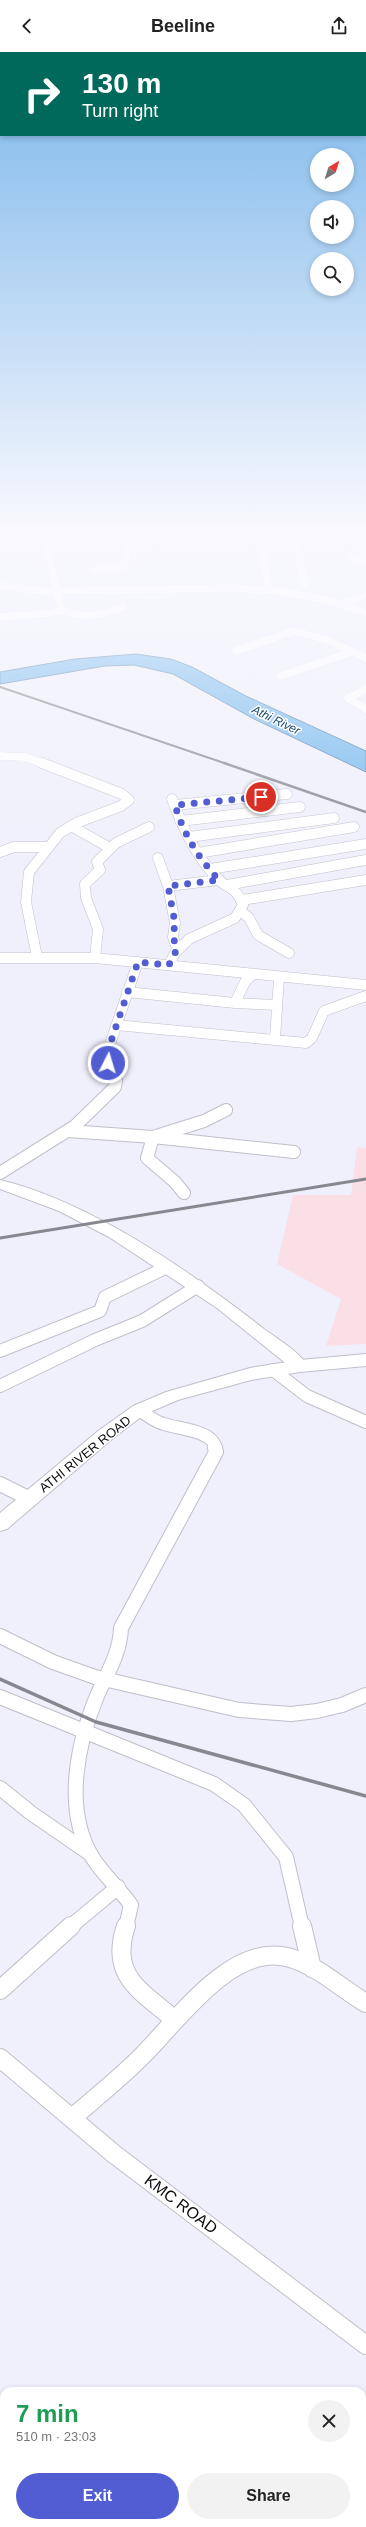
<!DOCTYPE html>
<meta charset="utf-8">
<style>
:root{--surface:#fff;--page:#f2f2f2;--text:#222;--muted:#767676;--accent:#525dd3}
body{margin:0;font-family:Helvetica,sans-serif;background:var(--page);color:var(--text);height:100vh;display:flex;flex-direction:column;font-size:15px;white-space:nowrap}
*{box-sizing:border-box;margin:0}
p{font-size:13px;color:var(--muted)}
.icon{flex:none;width:22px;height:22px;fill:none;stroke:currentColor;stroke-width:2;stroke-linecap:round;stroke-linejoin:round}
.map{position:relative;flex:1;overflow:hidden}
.side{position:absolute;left:0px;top:2335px;width:366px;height:140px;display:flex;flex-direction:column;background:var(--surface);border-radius:12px 12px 0 0;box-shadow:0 2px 6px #0003}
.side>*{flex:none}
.top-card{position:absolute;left:0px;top:0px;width:366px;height:84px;box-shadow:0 2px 6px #0003;background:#00695c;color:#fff;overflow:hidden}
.needle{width:26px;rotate:38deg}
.controls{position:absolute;left:310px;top:96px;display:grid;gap:8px}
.controls a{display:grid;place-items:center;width:44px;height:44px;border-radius:50%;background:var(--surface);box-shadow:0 2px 6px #0003;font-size:20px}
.pin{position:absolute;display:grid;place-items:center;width:34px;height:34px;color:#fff;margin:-17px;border:2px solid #fff;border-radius:50%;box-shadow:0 1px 4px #0007}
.me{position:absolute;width:44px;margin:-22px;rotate:5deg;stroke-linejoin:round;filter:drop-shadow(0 0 3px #0008)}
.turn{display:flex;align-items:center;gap:14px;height:84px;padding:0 16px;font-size:18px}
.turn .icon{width:52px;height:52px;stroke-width:2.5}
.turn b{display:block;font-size:28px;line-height:34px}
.round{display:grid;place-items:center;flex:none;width:42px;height:42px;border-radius:21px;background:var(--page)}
.summary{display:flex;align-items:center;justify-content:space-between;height:68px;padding:0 16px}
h1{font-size:24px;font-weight:700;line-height:30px;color:#1e9e55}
.cta{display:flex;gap:8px;margin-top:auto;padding:8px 16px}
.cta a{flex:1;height:46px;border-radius:24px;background:var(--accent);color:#fff;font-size:16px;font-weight:700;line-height:46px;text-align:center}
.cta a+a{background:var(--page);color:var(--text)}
header{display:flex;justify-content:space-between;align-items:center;height:52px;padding:0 16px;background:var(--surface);font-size:18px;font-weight:700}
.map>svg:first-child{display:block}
.industrial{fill:#fae0e6}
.water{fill:#75b8ec;stroke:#5685ab}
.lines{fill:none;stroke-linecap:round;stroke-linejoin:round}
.minor-far4-casing{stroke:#bfbfca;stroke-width:8}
.minor-far3-casing{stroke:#bfbfca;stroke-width:11}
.minor-far2-casing{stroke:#bfbfca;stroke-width:14}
.minor-far1-casing{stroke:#bfbfca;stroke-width:16}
.minor-casing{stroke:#bfbfca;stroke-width:20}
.tertiary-casing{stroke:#bfbfca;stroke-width:2}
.secondary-casing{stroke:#bfbfca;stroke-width:2}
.minor-far4{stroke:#fff;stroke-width:8}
.minor-far3{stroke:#fff;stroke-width:10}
.minor-far2{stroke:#fff;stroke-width:12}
.minor-far1{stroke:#fff;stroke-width:14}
.minor{stroke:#fff;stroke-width:18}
.tertiary{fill:#fff;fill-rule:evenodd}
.secondary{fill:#fff;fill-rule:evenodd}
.rail-far3{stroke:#87878f;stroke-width:2}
.rail-far2{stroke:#87878f;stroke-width:2.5}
.rail-far1{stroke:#87878f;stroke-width:3}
.rail{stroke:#87878f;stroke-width:3.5}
.route{stroke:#525dd3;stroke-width:7;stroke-dasharray:0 12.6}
.labels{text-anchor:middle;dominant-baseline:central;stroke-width:3;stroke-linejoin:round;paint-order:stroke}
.far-water-label{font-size:12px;font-style:italic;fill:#194b6e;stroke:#fff}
.street-label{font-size:13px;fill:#0f0f12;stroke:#fff}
.near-street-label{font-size:16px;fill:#0f0f12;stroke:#fff}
</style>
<header><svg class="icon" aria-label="back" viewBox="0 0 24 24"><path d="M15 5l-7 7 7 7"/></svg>Beeline<svg class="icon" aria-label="share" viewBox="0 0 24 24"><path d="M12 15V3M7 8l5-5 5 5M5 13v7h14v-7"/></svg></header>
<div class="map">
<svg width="366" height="2475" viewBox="0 0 366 2475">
<rect width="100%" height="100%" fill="#f0f0fc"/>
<path class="industrial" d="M357 1095 366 1096V1292L326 1294 341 1247 277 1212 293 1143H351Z"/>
<path class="water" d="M136 602 171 607 192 615 246 644 366 699V720L254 667 173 622 134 613 105 614 0 632V620L75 607Z"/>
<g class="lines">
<g class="minor-far4-casing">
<path id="minor-far4" d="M0 479 91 488 296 489 324 488 366 477
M39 482 80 470
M45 485 61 558C81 567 103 563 123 555
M261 489 268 537
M296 489 305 533
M350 504 366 511
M94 518 125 514 128 489
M0 534 45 539 232 536 278 539 323 547 366 561
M344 551 366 543
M0 565 51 561 61 558
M236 599 294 579 327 588 366 606
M281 624 352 600
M366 637 348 646 366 657
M0 704 25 705 44 712"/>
</g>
<g class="minor-far3-casing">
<path id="minor-far3" d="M175 753 287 742
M180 769 300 755
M71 774 110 796
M189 785 334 766
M0 800 14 795H49
M198 801 354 775
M158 806 168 834
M210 817 366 792
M227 833 366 808
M242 848 366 828
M241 859 249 866 258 883 289 901
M177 897 173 885 175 871 168 834 219 828
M37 905 26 850 29 820 60 781 76 771 121 754 129 748 122 742 42 711
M0 906H95L366 933
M95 906 98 877 86 846 85 832 100 818 97 810 116 791 149 775
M169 913 175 901 189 887 235 866 243 853C234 832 231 840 218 827 196 805 183 776 172 747
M127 940 235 951 245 930 252 923
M235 951 277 953
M116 973 306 991 312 986 324 959 366 944
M275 987 279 926
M110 1016 107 1001 138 910"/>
</g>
<g class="minor-far2-casing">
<path id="minor-far2" d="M68 1079 153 1085 294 1100
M0 1121 75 1074 115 1035 116 1029 110 1015
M184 1141 175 1130 147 1106 153 1085 204 1069 226 1058
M0 1299 100 1259 105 1245 167 1215
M273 1318 307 1344 366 1370
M0 1334 95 1288 142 1269 198 1234
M139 1358C147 1363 155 1370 164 1372 178 1377 213 1378 216 1397"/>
</g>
<g class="minor-far1-casing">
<path id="minor-far1" d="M0 1432 30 1447
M0 1584 53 1610 95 1625 239 1658 291 1662 317 1659 342 1653 366 1643
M0 1645 214 1732 244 1753 286 1805 302 1875
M0 1736 31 1761 89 1801
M70 1875 118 1835
M126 1875 131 1853C119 1836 102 1822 91 1803 64 1756 77 1692 97 1644 107 1621 120 1602 121 1576L216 1400 215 1396"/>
</g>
<g class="minor-casing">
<path id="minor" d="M126 1874C109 1924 141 1939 175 1968
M302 1874 312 1916
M0 1938 71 1874
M0 2006 114 2102 366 2293
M72 2066C95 2046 119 2027 140 2006 176 1971 226 1897 281 1904 312 1908 340 1936 366 1951"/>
</g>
<g class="tertiary-casing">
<path id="tertiary" d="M0 1128C91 1150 190 1219 264 1277 278 1287 298 1299 308 1314L306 1318H294L217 1256 109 1185 59 1159 0 1137Z"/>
</g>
<g class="secondary-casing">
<path id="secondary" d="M366 1302V1314L300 1320 251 1328 178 1348 145 1362 112 1387 7 1477 0 1479V1461L98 1379 133 1354 166 1340 250 1316 300 1308Z"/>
</g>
<use href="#minor-far4" class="minor-far4"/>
<use href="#minor-far3" class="minor-far3"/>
<use href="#minor-far2" class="minor-far2"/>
<use href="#minor-far1" class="minor-far1"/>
<use href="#minor" class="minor"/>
<use href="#tertiary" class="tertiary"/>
<use href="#secondary" class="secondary"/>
<path class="rail-far3" d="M0 635 227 712"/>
<path class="rail-far2" d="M224 711 366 760"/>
<path class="rail-far1" d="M0 1186 366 1127"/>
<path class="rail" d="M0 1627 96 1670 366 1744"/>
</g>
<linearGradient id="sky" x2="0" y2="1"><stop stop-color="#7ab6ea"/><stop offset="0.58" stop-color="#f8f8fe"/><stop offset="1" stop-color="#f8f8fe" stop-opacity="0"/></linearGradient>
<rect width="366" height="817" fill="url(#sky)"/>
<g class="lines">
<path class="route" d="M108 1011 107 1001 138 910 169 913 177 897 173 885 175 871 168 834 219 828C199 807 183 781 175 753L261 745"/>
</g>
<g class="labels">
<g class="far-water-label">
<text transform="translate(276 668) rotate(26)">Athi River</text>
</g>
<g class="street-label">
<text transform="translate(85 1402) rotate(-39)">ATHI RIVER ROAD</text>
</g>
<g class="near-street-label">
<text transform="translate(181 2152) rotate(37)">KMC ROAD</text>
</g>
</g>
</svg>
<div class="controls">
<a><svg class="needle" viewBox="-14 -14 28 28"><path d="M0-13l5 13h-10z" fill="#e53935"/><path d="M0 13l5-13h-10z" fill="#767676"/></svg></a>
<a><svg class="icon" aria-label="sound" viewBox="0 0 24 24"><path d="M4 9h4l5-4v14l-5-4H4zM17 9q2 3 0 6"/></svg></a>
<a><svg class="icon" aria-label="search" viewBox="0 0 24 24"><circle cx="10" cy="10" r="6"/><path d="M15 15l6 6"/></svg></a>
</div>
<div class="pin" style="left:261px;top:745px;background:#d93025"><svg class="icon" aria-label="arrive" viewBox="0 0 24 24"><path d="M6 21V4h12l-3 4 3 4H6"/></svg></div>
<svg class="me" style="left:108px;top:1011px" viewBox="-20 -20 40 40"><circle r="17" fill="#525dd3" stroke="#fff" stroke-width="3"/><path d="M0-11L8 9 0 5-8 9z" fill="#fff"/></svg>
<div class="top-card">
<div class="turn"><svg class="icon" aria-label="right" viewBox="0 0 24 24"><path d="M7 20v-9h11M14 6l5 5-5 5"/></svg><div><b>130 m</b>Turn right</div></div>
</div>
<section class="side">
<div class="summary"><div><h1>7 min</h1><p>510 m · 23:03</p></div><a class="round"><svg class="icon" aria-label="close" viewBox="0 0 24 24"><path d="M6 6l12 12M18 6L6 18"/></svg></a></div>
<div class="cta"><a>Exit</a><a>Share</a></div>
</section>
</div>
